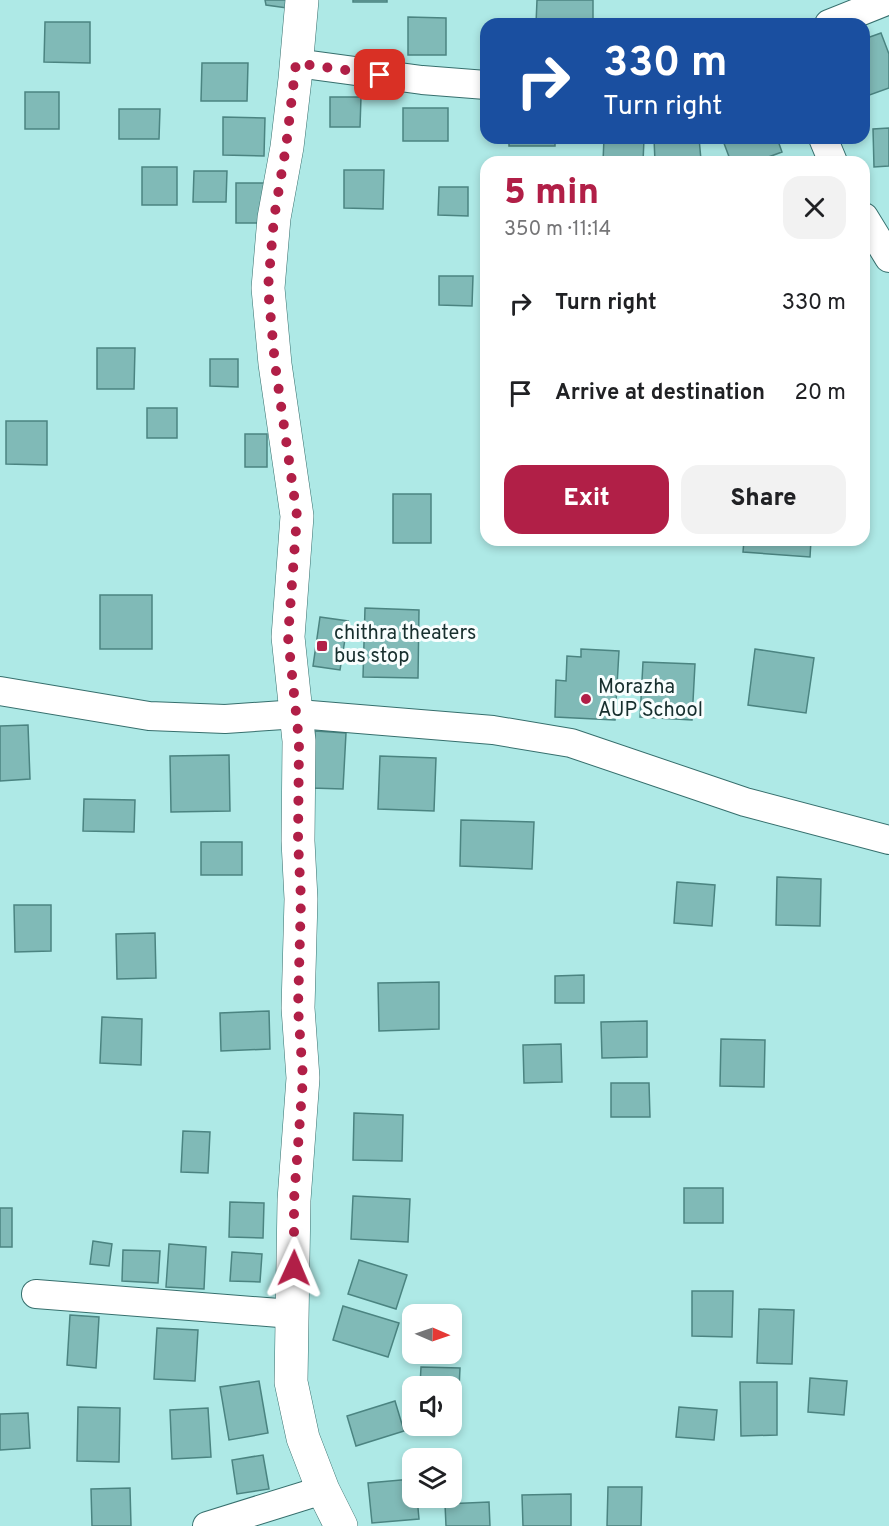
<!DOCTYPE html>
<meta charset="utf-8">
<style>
:root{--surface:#fff;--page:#f2f2f2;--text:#202124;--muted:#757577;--accent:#b11f47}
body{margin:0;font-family:Overpass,sans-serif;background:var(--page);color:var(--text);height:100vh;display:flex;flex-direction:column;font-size:22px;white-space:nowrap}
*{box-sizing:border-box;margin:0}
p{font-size:20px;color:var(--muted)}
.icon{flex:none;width:33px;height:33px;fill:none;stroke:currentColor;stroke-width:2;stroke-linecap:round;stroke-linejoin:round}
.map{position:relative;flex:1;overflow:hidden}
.panel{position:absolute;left:480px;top:156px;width:390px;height:390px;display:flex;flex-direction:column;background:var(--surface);border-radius:18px;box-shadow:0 3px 9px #0003}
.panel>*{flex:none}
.top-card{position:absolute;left:480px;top:18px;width:390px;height:126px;border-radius:18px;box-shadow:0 3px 9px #0003;background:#1a4fa0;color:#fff;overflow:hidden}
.needle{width:39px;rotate:92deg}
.tools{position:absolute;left:402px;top:1304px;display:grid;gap:12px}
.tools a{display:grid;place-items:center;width:60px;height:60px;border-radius:12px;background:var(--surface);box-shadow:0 3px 9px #0003;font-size:30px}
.pin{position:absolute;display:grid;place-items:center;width:51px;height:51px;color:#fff;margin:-26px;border-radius:12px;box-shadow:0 3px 9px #0006}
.me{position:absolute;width:66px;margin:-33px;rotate:1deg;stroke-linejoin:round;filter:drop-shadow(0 0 4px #0008)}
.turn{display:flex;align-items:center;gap:21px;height:126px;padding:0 24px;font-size:27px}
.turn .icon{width:78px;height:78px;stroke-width:2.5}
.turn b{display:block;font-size:42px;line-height:51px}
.round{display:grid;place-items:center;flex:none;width:63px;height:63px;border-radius:18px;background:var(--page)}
.head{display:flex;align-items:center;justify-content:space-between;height:102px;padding:0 24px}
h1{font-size:36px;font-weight:800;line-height:45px;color:var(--accent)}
.cta{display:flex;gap:12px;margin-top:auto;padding:12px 24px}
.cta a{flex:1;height:69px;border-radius:18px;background:var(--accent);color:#fff;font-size:24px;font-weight:800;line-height:69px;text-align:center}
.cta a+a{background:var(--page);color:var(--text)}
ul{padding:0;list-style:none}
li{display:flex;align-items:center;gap:18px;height:90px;padding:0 24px}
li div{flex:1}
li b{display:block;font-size:22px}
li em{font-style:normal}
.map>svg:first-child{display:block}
.building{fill:#80bab7;stroke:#4b8481;stroke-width:1.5}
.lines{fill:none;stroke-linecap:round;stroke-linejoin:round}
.street-casing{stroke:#366f6d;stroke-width:30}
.secondary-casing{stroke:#366f6d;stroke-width:34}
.street{stroke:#fff;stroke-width:28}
.secondary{stroke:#fff;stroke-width:33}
.route{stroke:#b11f47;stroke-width:10;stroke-dasharray:0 18}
.poi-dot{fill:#b11f47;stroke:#f8fefe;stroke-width:2}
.labels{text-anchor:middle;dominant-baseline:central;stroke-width:6;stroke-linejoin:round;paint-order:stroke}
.poi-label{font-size:20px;fill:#172f2e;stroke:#f8fefe;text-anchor:start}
</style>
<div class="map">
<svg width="889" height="1526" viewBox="0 0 889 1526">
<rect width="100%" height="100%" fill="#aee9e6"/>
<path class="building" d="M265 0H295L294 9 266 5Z
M353 0H387V2H353Z
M537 0H593V24H536Z
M408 17 446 18V55H408Z
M45 22H90V63L44 62Z
M881 33 889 54V88L864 97V39Z
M202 63H248L247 101H201Z
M25 92H59V129H25Z
M330 97H361L360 127H330Z
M403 108H448V141H403Z
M119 109H160L159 139H119Z
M223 117 265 118 264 156 223 155Z
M889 128V166L874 167 873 129Z
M509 138H555V146H509Z
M604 138 644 139 643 162H603Z
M654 138H699L701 160 655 162Z
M722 138H777L782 152 755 162H731Z
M142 167H177V205H142Z
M344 170H384L383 209 344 208Z
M194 171H227L226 202H193Z
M236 183H268V223H236Z
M439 187H468V216L438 215Z
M439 276H473L472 306 439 305Z
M97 348H135L134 389H97Z
M210 359H238V387L210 386Z
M147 408H177V438H147Z
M6 421H47V465L6 464Z
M245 434H267V467H245Z
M393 494H431V543H393Z
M744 540H811L810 557 743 552Z
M100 595H152V649H100Z
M365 608 419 610 418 678 363 677Z
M320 617 348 621 340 670 313 666Z
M581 649 619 651 615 720 555 717 556 680 566 681 567 656 581 657Z
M755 649 814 658 806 713 748 705Z
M643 662 695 664 692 720 640 717Z
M28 725 30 779 0 781V726Z
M315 731 346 733 343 789 311 788Z
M229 755 230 811 171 812 170 756Z
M380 756 436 758 434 811 378 809Z
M84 799 135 800 134 832 83 831Z
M461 820 534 822 532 869 460 866Z
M201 842H242V875H201Z
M777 877 821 879 820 926 776 925Z
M677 882 715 885 712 926 674 923Z
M14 905H51V951L15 952Z
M155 933 156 978 117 979 116 934Z
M584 975V1003H555V976Z
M439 982V1029L379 1031 378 983Z
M269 1011 270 1049 221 1051 220 1013Z
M102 1017 142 1019 141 1065 100 1063Z
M647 1021V1057L602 1058 601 1022Z
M721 1039 765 1040 764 1087 720 1086Z
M561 1044 562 1082 524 1083 523 1045Z
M611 1083H649L650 1117H611Z
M354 1113 403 1115 402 1161 353 1160Z
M183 1131 210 1132 208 1173 181 1172Z
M684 1188H723V1223H684Z
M353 1196 410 1199 408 1242 351 1239Z
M230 1202 264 1203 263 1238 229 1237Z
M0 1208H12V1247H0Z
M93 1241 112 1244 109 1266 90 1264Z
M169 1244 206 1247 204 1289 166 1287Z
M123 1250 160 1251 158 1283 122 1281Z
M232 1252 262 1254 260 1282 230 1281Z
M359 1260 407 1275 396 1309 348 1294Z
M692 1291H733L732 1337 692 1336Z
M343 1306 399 1323 388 1357 333 1340Z
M759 1309 794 1310 792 1364 757 1363Z
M70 1315 99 1317 96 1368 67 1365Z
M157 1328 198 1330 195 1381 154 1379Z
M421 1367 460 1368 458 1410 452 1409V1386H420Z
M810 1378 847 1381 844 1415 808 1412Z
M259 1381 268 1433 229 1440 220 1387Z
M740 1382H777V1435L741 1436Z
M395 1401 404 1431 356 1446 347 1416Z
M78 1407 120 1408 119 1462 77 1461Z
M679 1407 717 1410 714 1440 676 1437Z
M208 1408 211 1457 172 1459 170 1410Z
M28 1413 30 1448 0 1450V1414Z
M263 1455 269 1489 237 1494 232 1460Z
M412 1479V1497H417L419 1519 372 1523 368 1483Z
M608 1487H642L641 1526H607Z
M130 1488 131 1526H92L91 1489Z
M571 1494V1526H523L522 1495Z
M489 1502 490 1526H446L445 1504Z"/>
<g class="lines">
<g class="street-casing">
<path id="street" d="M829 24 889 0
M296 63 422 80 486 85
M823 138 833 162
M864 217 889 258
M0 691 149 716 225 719 298 714 493 730 571 743 745 802 889 840
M36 1294 292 1314
M207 1526 323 1490"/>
</g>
<g class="secondary-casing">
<path id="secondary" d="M302 0 295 79 287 147 274 218 268 288 275 364 297 516 288 637 299 741 298 841 301 899 298 1008 303 1078 294 1200 291 1382 303 1438 323 1490 341 1526"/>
</g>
<use href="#street" class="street"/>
<use href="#secondary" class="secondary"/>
</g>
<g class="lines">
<path class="route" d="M294 1268V1200L303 1078 298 1008 301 899 298 841 299 741 288 637 297 516 275 364 268 288 274 218 286 147 296 63 380 75"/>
</g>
<g class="poi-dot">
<rect x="316" y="640" width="12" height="12" rx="3"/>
<circle cx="586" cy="699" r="6"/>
</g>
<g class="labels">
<g class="poi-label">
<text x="334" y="634">chithra theaters<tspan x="334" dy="23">bus stop</tspan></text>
<text x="598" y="688">Morazha<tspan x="598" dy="23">AUP School</tspan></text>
</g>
</g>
</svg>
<div class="tools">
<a><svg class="needle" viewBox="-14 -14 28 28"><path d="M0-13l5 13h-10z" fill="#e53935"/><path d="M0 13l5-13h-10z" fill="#757577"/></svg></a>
<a><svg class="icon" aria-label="sound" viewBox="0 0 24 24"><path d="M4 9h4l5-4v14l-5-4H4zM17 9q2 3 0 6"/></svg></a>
<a><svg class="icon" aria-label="layers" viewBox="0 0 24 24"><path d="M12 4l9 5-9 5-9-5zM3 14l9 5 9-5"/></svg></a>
</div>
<div class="pin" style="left:380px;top:75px;background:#d93025"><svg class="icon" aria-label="arrive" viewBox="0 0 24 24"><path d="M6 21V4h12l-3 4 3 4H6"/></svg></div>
<svg class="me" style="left:294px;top:1268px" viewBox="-20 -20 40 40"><path d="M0-17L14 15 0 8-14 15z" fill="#b11f47" stroke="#fff" stroke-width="4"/></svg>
<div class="top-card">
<div class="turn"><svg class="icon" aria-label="right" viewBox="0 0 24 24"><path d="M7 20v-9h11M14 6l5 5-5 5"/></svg><div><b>330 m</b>Turn right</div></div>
</div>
<section class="panel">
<div class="head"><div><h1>5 min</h1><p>350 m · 11:14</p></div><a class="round"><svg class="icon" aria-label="close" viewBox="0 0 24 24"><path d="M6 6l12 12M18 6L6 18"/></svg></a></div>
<ul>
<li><svg class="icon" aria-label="right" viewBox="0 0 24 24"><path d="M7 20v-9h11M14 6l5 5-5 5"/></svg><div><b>Turn right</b></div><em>330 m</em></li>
<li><svg class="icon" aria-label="arrive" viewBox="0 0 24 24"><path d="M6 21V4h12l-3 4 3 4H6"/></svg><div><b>Arrive at destination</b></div><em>20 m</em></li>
</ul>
<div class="cta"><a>Exit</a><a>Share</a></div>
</section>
</div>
